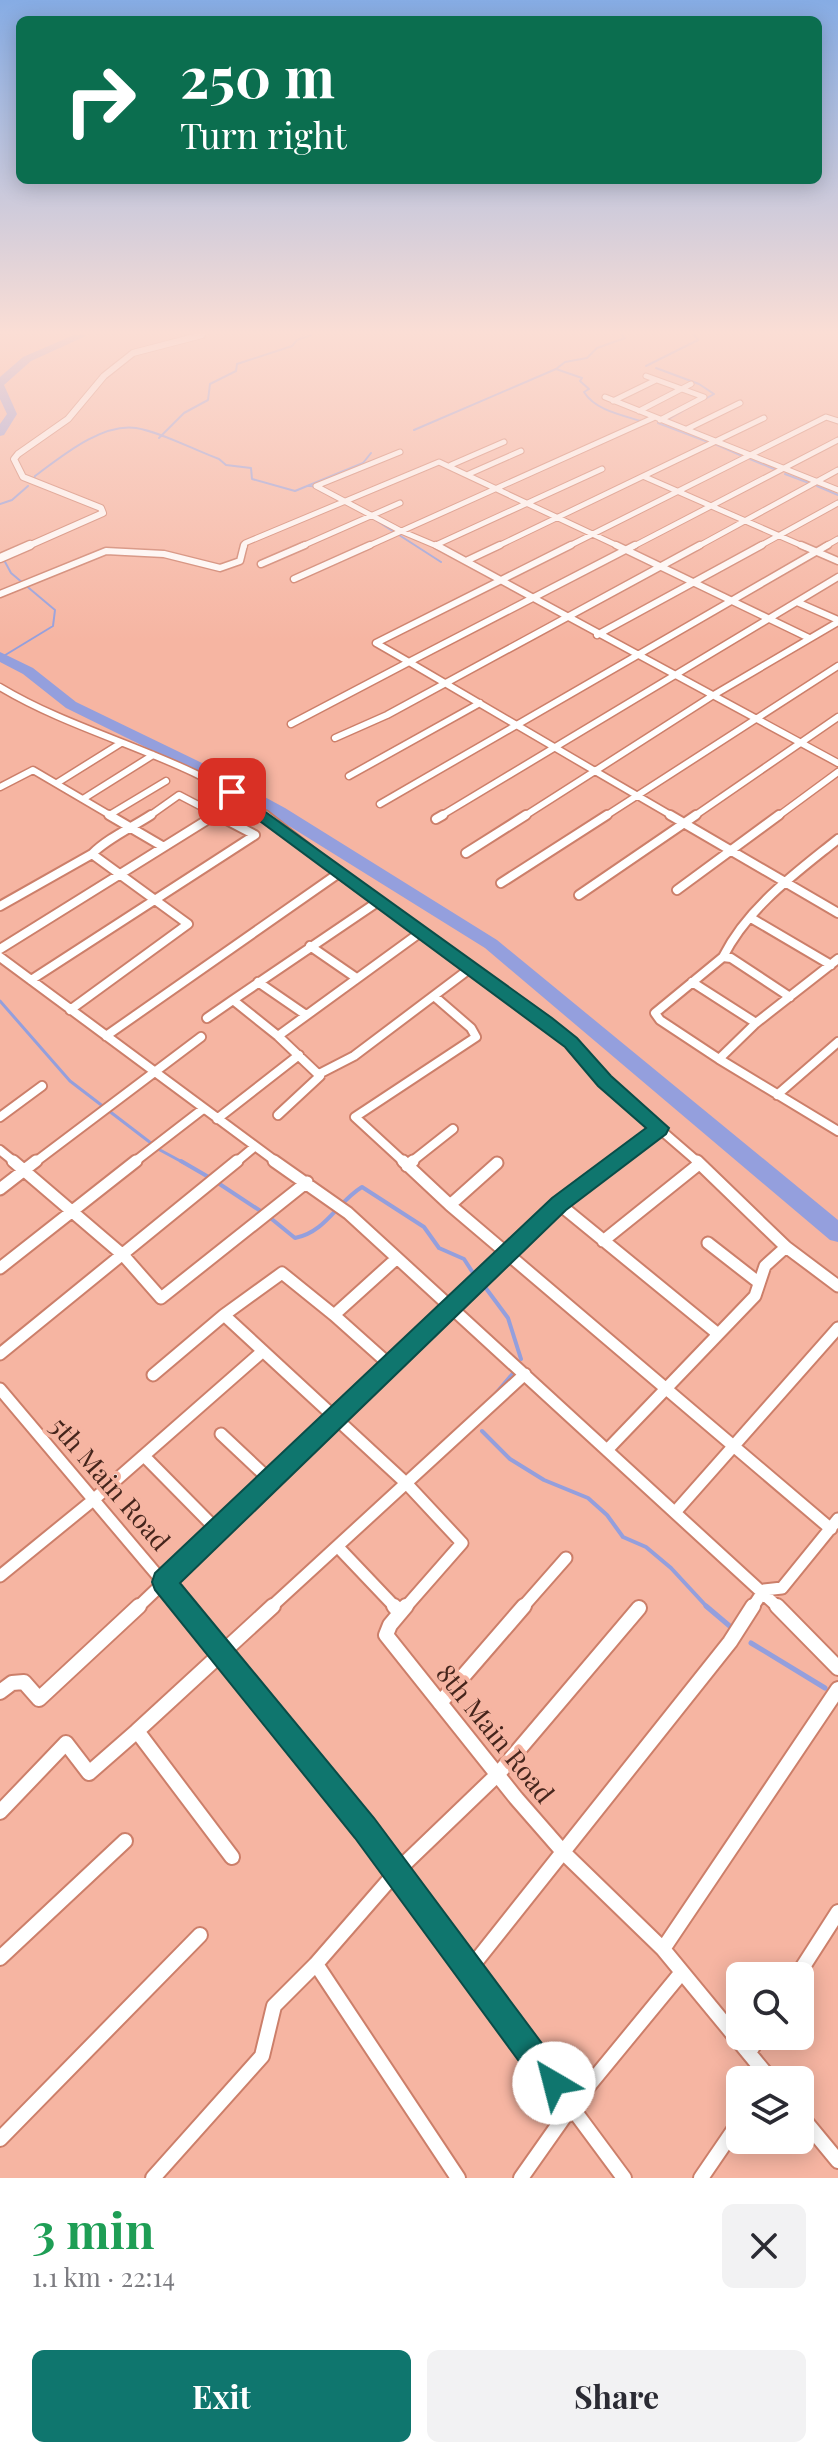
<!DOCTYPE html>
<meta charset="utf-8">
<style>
:root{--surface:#fff;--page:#f2f2f3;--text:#2b2b33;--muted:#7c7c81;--accent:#0f766e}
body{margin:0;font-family:"Playfair Display",serif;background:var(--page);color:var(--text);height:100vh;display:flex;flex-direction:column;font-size:30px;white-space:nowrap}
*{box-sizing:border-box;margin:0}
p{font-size:26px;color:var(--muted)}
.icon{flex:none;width:44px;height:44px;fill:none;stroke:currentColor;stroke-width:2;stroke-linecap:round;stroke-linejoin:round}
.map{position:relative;height:2178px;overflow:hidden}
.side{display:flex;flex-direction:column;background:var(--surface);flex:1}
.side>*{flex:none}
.guide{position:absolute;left:16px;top:16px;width:806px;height:168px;border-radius:12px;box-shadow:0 4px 20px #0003;background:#0b6e4f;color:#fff;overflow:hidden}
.controls{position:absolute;left:726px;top:1962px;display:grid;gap:16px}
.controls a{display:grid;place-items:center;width:88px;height:88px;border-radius:12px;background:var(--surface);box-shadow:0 4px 20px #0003;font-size:40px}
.pin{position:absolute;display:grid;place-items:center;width:68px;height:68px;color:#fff;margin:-34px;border-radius:16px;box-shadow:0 4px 12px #0006}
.me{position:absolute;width:88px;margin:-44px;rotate:323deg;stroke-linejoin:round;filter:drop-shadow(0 0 6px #0008)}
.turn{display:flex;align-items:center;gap:28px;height:168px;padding:0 32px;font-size:36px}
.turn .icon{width:104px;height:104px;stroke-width:2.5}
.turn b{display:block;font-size:56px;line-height:68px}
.round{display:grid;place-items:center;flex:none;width:84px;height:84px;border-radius:12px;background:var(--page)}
.head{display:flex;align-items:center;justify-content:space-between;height:136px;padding:0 32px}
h1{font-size:48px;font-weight:700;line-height:60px;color:#1e9e55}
.primary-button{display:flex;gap:16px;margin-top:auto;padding:16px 32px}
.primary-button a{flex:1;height:92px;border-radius:12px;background:var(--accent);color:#fff;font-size:32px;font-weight:700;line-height:92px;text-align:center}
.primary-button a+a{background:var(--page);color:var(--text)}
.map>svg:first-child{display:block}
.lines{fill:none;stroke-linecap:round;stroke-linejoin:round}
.stream-far3{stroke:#949fdd;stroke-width:2}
.stream-far2{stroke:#949fdd;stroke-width:3}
.stream-far1{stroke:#949fdd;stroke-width:4}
.stream{stroke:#949fdd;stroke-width:5}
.river{fill:#949fdd;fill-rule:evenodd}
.minor-far4-casing{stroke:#cc7f6a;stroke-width:7}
.minor-far3-casing{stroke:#cc7f6a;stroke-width:9}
.minor-far2-casing{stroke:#cc7f6a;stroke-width:12}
.minor-far1-casing{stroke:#cc7f6a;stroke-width:15}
.minor-casing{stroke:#cc7f6a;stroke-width:18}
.tertiary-far1-casing{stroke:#cc7f6a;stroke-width:8}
.tertiary-casing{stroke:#cc7f6a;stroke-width:11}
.minor-far4{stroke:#fff;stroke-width:5}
.minor-far3{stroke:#fff;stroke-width:6}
.minor-far2{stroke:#fff;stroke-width:8}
.minor-far1{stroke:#fff;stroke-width:11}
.minor{stroke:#fff;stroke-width:14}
.tertiary-far1{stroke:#fff;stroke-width:6}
.tertiary{stroke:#fff;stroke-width:8}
.route{fill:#0f766e;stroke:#0a4d48;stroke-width:2}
.labels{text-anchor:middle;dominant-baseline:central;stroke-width:8;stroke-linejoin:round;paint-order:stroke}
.near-street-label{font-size:26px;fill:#45251c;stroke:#f6b5a2}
</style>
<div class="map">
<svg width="838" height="2178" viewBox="0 0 838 2178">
<rect width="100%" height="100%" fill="#f6b5a2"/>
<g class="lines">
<path class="stream-far3" d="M622 335 625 338 597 348 587 358 565 362 556 369 582 378 580 381 589 389 584 392C595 410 621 415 641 421
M646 366 698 340 694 335
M656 368 699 384 714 394 705 399
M667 420 688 408
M658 423 708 442
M414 430 556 369
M159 438 184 413 208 400 210 384 236 371 237 364 292 346 297 340 311 335
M715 444 740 455
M750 459 774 469
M785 474 809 483
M34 480 35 476C61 457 101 423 136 428 161 432 194 450 219 459L226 465 251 468 252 479 295 491 363 463 371 453
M310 485 324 493
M817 486 838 495
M0 504 12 500 28 486
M374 519 394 532
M399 535 441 562
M2 657 53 626 55 610 11 573 4 560"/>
<path class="stream-far2" d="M0 1001 70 1081 160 1150 184 1163"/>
<path class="stream-far1" d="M181 1161 212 1179
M218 1183 262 1212
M268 1216 295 1238C326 1232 337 1202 362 1187L424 1227 439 1248 464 1259 475 1276
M482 1283 508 1318 521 1359
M492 1398 515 1371
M482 1431 510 1459 544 1480 588 1498 607 1515 623 1537 646 1547 671 1568 708 1608"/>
<path class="stream" d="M706 1606 732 1628
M751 1643 825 1688"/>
<path class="river" d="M74 335H88L31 361 4 385 17 414 4 435 0 436V424L7 414 0 399V377L23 357Z
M0 652 33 668 76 702 200 762 285 808 497 940 838 1220V1242L830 1240 485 948 273 816 188 768 66 708 23 674 0 662Z"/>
<g class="minor-far4-casing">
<path id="minor-far4" d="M646 376 704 397 660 420
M605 397 838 490
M613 401 656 380
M639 411 691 384
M687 429 740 403
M400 452 316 486 401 531 439 547
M451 465 504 442
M469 474 521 451
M645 477 805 547
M436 545 602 469
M244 547 245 543 439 462 620 547
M300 547 400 503
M366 547 653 418
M496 547 764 418
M567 547 826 417 838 421
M632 547 838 440
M697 547 838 470
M758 547 838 503
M824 547 838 539"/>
</g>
<g class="minor-far3-casing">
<path id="minor-far3" d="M436 545 838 763
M616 545 809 638
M801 545 838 561
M466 561 500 545
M261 564 305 545
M294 579 370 545
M0 594 106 551 164 554 220 568 240 561 244 545
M797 602 838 620
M597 635 762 545
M0 687C85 738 188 755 267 817
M291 724 409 662 376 643 571 545
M335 738 387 715 700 545
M349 776 480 703
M57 783 121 743
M0 787 33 770 113 817
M83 799 153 755
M380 804 828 545
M111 814 166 781
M148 817 179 795 221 817
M211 817 216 814
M439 817 838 577
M523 817 595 771 409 662 635 545
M604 817 838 666
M674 817 595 771 712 696 838 622
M693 817 838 717
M777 817 838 772"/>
</g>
<g class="minor-far2-casing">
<path id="minor-far2" d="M109 815 162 846
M265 815 339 873 571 1042 604 1081 699 1163
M670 815 838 913
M436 819 443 815
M466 853 526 815
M501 883 607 815
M677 890 779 815
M579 895 696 815
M0 906 92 854C108 838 131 828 151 815
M751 918 831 965
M310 946 355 977
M0 949 215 815
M0 957 278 1163
M723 957C748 907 796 873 838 839
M838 959 756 1023 719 1059 838 1131
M31 980 255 835 217 815
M258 982 306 1015
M692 982 756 1023
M70 1010 188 924 92 854
M207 1018 233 1000
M106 1036 339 873
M278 1036 421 932
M719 1059 660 1020 655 1013 723 957 731 958 790 997
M319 1074 354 1056 472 967
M777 1095 838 1042
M278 1115 320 1076 278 1036 233 1000 379 901
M0 1117 42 1086
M217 1119 299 1055
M0 1150 16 1163
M34 1163 201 1037
M133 1163 203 1109
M235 1163 253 1148
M405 1163 355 1117 476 1037 471 1028 434 996
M410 1163 453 1129
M612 1163 659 1128"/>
</g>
<g class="minor-far1-casing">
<path id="minor-far1" d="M13 1161 124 1256 161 1298 307 1182
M274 1161 348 1213 779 1608
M403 1161 450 1205 831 1529
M697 1161 786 1247 838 1286
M407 1166 413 1161
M0 1189 36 1161
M559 1204 615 1161
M450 1205 497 1163
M603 1241 699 1164
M708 1243 758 1282
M0 1268 136 1161
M224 1315 282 1273 334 1315
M0 1354 237 1161
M390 1365 334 1315 396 1259
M153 1375 224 1315 407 1484 462 1543 405 1608
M0 1389 185 1608
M221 1434 271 1481
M609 1448 755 1296 765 1266 786 1247
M144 1456 219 1532
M677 1510 838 1328
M338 1547 396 1608
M0 1576 92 1501 263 1351
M137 1608 559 1204 718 1334
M270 1608 525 1374
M522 1608 566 1558
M752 1608 764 1590 782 1588 838 1519"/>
</g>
<g class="minor-casing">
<path id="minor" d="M183 1606 364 1827 624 2178
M394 1606 400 1613
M406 1606 390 1625 386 1635 516 1798 564 1853 663 1949 771 2080
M777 1606 838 1668
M0 1692 12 1683 24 1682 39 1699 139 1606
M440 1703 524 1606
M0 1812 66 1743 89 1773 137 1731
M232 1857 137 1731 273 1606
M663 1949 838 1689
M0 1958 125 1841
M469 1970 730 1642 753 1606
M797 1976 838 1912
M749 2053 759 2036
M800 2115 838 2161
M0 2139 200 1935
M153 2178 262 2056 274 2006 316 1964
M458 2178 316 1964 397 1871 498 1774 639 1608
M521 2178 571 2107 682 1972
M701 2178 740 2121"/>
</g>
<g class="tertiary-far1-casing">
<path id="tertiary-far1" d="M26 547 103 513 101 508 23 477 14 459 18 454 68 419 104 376 133 353 202 335"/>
</g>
<g class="tertiary-casing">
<path id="tertiary" d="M0 558 30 545"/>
</g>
<use href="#minor-far4" class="minor-far4"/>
<use href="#minor-far3" class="minor-far3"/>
<use href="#minor-far2" class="minor-far2"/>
<use href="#minor-far1" class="minor-far1"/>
<use href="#minor" class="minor"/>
<use href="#tertiary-far1" class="tertiary-far1"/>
<use href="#tertiary" class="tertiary"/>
</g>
<linearGradient id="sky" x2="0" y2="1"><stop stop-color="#86ace4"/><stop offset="0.52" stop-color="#fbded5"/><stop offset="1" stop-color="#fbded5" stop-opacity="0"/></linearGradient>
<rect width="838" height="640" fill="url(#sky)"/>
<path class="route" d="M232 788 552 1018 577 1038 611 1076 669 1128 666 1134 566 1210 180 1583 374 1818 564 2073 569 2083 564 2094 554 2099 543 2094 355 1838 155 1590 152 1582 155 1573 552 1198 646 1128 598 1086 565 1047 226 796V789Z"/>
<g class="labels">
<g class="near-street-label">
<text transform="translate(111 1483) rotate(49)">5th Main Road</text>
<text transform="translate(496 1733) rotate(51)">8th Main Road</text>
</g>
</g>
</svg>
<div class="controls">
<a><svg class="icon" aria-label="search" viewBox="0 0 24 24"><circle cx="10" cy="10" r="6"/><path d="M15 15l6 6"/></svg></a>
<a><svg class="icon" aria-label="layers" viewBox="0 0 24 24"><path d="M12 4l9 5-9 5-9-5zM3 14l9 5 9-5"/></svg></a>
</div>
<div class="pin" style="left:232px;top:792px;background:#d93025"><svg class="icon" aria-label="arrive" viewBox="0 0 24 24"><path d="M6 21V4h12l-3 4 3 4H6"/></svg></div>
<svg class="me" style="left:554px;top:2083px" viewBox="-20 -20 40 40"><circle r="19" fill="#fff"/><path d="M0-13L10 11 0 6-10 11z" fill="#0f766e"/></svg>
<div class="guide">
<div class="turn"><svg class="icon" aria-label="right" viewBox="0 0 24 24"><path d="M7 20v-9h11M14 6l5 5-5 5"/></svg><div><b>250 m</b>Turn right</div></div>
</div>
</div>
<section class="side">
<div class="head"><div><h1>3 min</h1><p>1.1 km · 22:14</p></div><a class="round"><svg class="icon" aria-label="close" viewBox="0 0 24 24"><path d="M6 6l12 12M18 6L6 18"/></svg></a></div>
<div class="primary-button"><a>Exit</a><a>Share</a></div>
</section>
